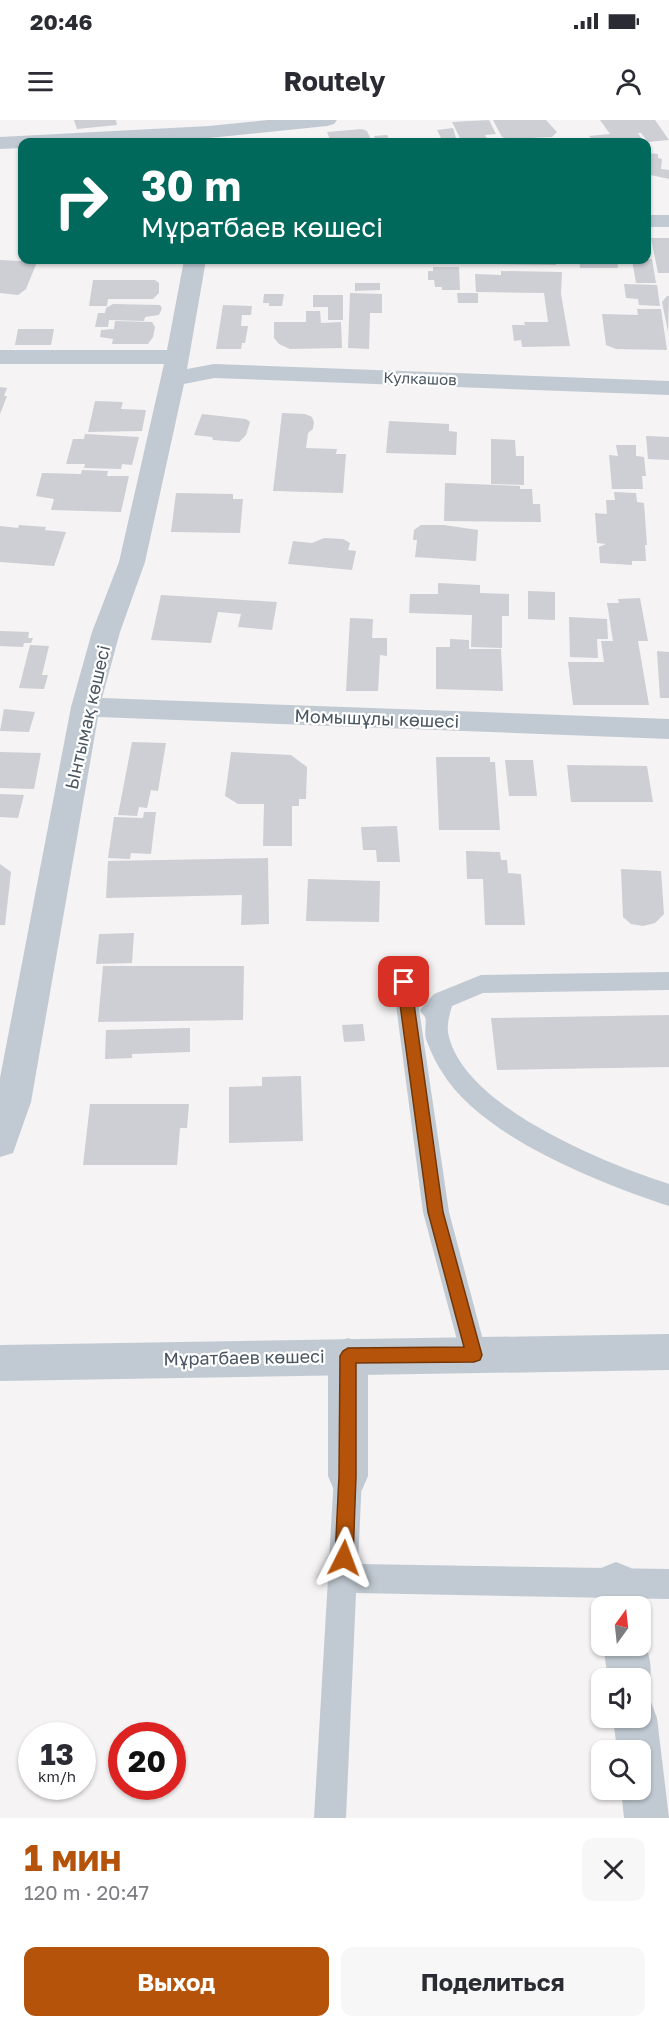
<!DOCTYPE html>
<html lang="ru">
<meta charset="utf-8">
<style>
:root{--surface:#fff;--page:#f7f7f7;--text:#2b2b33;--muted:#7c7c81;--accent:#b45309}
body{margin:0;font-family:"Golos Text",sans-serif;background:var(--page);color:var(--text);height:100vh;display:flex;flex-direction:column;font-size:22px;white-space:nowrap}
*{box-sizing:border-box;margin:0}
p{font-size:20px;color:var(--muted)}
.icon{flex:none;width:33px;height:33px;fill:none;stroke:currentColor;stroke-width:2;stroke-linecap:round;stroke-linejoin:round}
.map{position:relative;height:1698px;overflow:hidden}
.drawer{display:flex;flex-direction:column;background:var(--surface);flex:1}
.drawer>*{flex:none}
.top-card{position:absolute;left:18px;top:18px;width:633px;height:126px;border-radius:12px;box-shadow:0 2px 4px #0004;background:#00695c;color:#fff;overflow:hidden}
.needle{width:39px;rotate:15deg}
.tools{position:absolute;left:591px;top:1476px;display:grid;gap:12px}
.tools a{display:grid;place-items:center;width:60px;height:60px;border-radius:12px;background:var(--surface);box-shadow:0 2px 4px #0004;font-size:30px}
.speed{position:absolute;left:18px;top:1602px;display:flex;gap:12px;font-size:30px;font-weight:700;text-align:center}
.speed>*{display:grid;place-content:center;width:78px;height:78px;border-radius:50%;background:var(--surface);box-shadow:0 2px 4px #0004;line-height:1}
.speed small{font-size:15px;font-weight:400}
.speed .limit{border:9px solid #d22;background:#fff;color:#111}
.pin{position:absolute;display:grid;place-items:center;width:51px;height:51px;color:#fff;margin:-26px;border-radius:12px;box-shadow:0 3px 9px #0006}
.me{position:absolute;width:66px;margin:-33px;rotate:3deg;stroke-linejoin:round;filter:drop-shadow(0 0 4px #0008)}
.turn{display:flex;align-items:center;gap:21px;height:126px;padding:0 24px;font-size:27px}
.turn .icon{width:78px;height:78px;stroke-width:2.5}
.turn b{display:block;font-size:42px;line-height:51px}
.round{display:grid;place-items:center;flex:none;width:63px;height:63px;border-radius:12px;background:var(--page)}
.overview{display:flex;align-items:center;justify-content:space-between;height:102px;padding:0 24px}
h1{font-size:36px;font-weight:700;line-height:45px;color:var(--accent)}
.button{display:flex;gap:12px;margin-top:auto;padding:12px 24px}
.button a{flex:1;height:69px;border-radius:12px;background:var(--accent);color:#fff;font-size:24px;font-weight:700;line-height:69px;text-align:center}
.button a+a{background:var(--page);color:var(--text)}
.status{display:flex;justify-content:space-between;align-items:center;height:42px;padding:0 30px;background:var(--surface);direction:ltr}
.status svg{height:16px;fill:currentColor}
header{display:flex;justify-content:space-between;align-items:center;height:78px;padding:0 24px;background:var(--surface);font-size:27px;font-weight:700}
.map>svg:first-child{display:block}
.building{fill:#cdcfd5}
.lines{fill:none;stroke-linecap:round;stroke-linejoin:round}
.service{fill:#c1cad2;fill-rule:evenodd}
.minor{fill:#c1cad2;fill-rule:evenodd}
.tertiary{fill:#c1cad2;fill-rule:evenodd}
.route{fill:#b45309;stroke:#753606;stroke-width:1.5}
.labels{text-anchor:middle;dominant-baseline:central;stroke-width:4.5;stroke-linejoin:round;paint-order:stroke}
.far-street-label{font-size:15px;fill:#4a5661;stroke:#fff}
.street-label{font-size:18px;fill:#4a5661;stroke:#fff}
</style>
<div class="status"><b>20:46</b><svg viewBox="0 0 49 12"><path d="M0 12V9h3v3zM5 12V6h3v6zM10 12V3h3v9zM15 12V0h3v12zM26 1h20v11H26zM47 4h2v5h-2z"/></svg></div>
<header><svg class="icon" aria-label="menu" viewBox="0 0 24 24"><path d="M4 6h16M4 12h16M4 18h16"/></svg>Routely<svg class="icon" aria-label="person" viewBox="0 0 24 24"><circle cx="12" cy="8" r="4"/><path d="M4 21q1-7 8-7t8 7"/></svg></header>
<div class="map">
<svg width="669" height="1698" viewBox="0 0 669 1698">
<rect width="100%" height="100%" fill="#f5f3f3"/>
<path class="building" d="M74 0H116L117 5 77 9Z
M489 0 496 14 485 15 489 22H462L452 2Z
M493 0H546L557 12 552 17 509 19 502 17Z
M600 0H655L669 20 648 22 641 13H638L643 21 594 22 589 16 610 14Z
M453 8 457 22H443L437 10Z
M362 9 367 11 371 20 331 22 327 12Z
M387 15 391 22H376L374 16Z
M646 33 658 34V38L662 39 661 49 669 50V59L646 54Z
M651 118H669V153H658Z
M652 139 656 163H636L632 140Z
M0 140 37 142 26 169 18 175 0 173Z
M254 140H291V143H254Z
M491 140H556V145L492 144Z
M579 140H617L618 148H580Z
M433 147H459L460 170H442V167H435L434 160H428V151H433Z
M501 151 562 152 561 174 570 226 522 227 521 220 514 221 512 205H525L524 202H548L544 173 476 172 475 154 501 155Z
M93 160H155L159 163V173L153 179H108L107 186H89Z
M355 163H380V170L355 171Z
M624 164 657 165 660 186 639 185 638 179 626 178Z
M350 173 382 174V193H370L369 229 348 228Z
M457 173H478V183H458Z
M264 174H284L282 186H269V183H263Z
M313 175H343V200H328V187H313Z
M667 176H669L668 212 662 182Z
M113 184 160 185 162 188 159 195 145 197 144 201 109 200 108 207H95L98 193H105L106 188Z
M223 185 252 186 251 195H242L241 206H248L245 223H242L241 229H216Z
M637 189H661L667 230 616 229 606 225 602 194 638 195Z
M306 191H320L321 203 341 202 342 228 290 229 279 224 274 218V202H306Z
M115 201 152 202 155 207 153 217 148 224H112L113 219 100 217 101 210 114 209Z
M18 209H54L51 225H15Z
M0 267 7 268 4 276H7L0 294Z
M95 281 123 282 121 289 146 290 142 311 88 312Z
M282 293 305 294 312 297 314 302 313 309 308 313 306 328 337 329 336 334H346L343 373 273 371Z
M202 294 246 299 250 302 246 315 239 322 213 320 212 317 194 315Z
M389 301 449 304V311L457 312 456 335 386 333Z
M85 314 139 317 132 345 122 344 121 349 84 348 85 344H66L73 319H84Z
M646 316 669 317V340L648 339Z
M491 319 515 320 516 336H524V365L491 364Z
M616 325H636V336L644 337 646 356H642L643 369H612L609 335 618 336Z
M82 350 108 351 107 356H129L121 392 51 390 54 379 36 376 42 353 81 354Z
M445 363 520 366V369H532L533 384H540L541 402 444 401Z
M614 372 636 373 637 382 644 383 647 425H645L646 441H632V445L600 443 599 427 606 424 597 423 595 393 607 394 606 380H615Z
M176 373 233 374V379H243L240 413 171 412Z
M19 405 46 407 45 410 66 412 54 446 0 442V406L18 408Z
M421 405H444L478 410 476 441 415 437 417 420H413L414 410Z
M324 418 343 419 350 423 348 430 356 431 352 450 288 444 293 421 312 423Z
M438 463 480 465V473L509 474V496H502V528L471 527 472 495 409 493 410 474H438Z
M528 471 555 472V500L528 499Z
M161 475 277 482 272 510 238 507 241 494 218 492 211 523 151 520Z
M640 478 648 521H638L649 585H573L568 542H604L601 521H613L607 483H619L618 479Z
M569 497 607 499 608 519H597L598 538 570 537Z
M350 498 373 499 372 518H387V536L380 535 378 571H346Z
M0 511 29 512 28 518H33L31 523H24L23 527 0 526Z
M450 519 469 520V529H501L503 571 436 569V527H450Z
M30 525 49 526 42 555H48L44 569 19 568Z
M657 531 669 532V578H660Z
M4 589 35 592 29 612 0 611Z
M132 622 166 623 158 671 151 670 147 688 139 687 137 696 118 695Z
M0 632 41 633 34 669 0 668Z
M231 632 291 635 307 647 306 679H299V686H292V726H263L264 684H238L225 676Z
M436 637H490V642H495L500 710H439Z
M505 640H533L537 676H509Z
M567 645 647 646 653 682H571Z
M0 674 24 675 18 698 0 697Z
M144 692H156L151 734 131 733 130 739 108 738 114 697 143 698Z
M397 706 400 742H377L376 730H363L361 707Z
M466 731 500 732 501 740H507L508 753 521 754 525 805H485L483 759H467Z
M268 738 269 804 241 805 242 775 106 778 108 741Z
M0 744 11 752 5 805H0Z
M621 749 661 751 664 794 655 803 643 806 631 804 623 797Z
M308 759 380 761 379 802 306 801Z
M134 813 132 843 96 844 99 814Z
M103 846H244L243 900 98 902Z
M669 895V947L497 950 491 898Z
M363 904 365 921 344 922 342 905Z
M190 908V932L132 934V938L105 939 106 910Z
M301 956 303 1021 229 1023V967L262 966V957Z
M90 984H189L187 1008H180L177 1045H83Z"/>
<g class="lines">
<path class="service" d="M669 852V870L483 873 452 886C449 896 446 907 449 917 467 988 606 1044 669 1064V1086C600 1063 481 1017 442 952 436 943 430 930 426 919 424 913 427 902 425 897 423 894 421 893 420 890L434 874 481 855Z
M404 853 412 856 415 862 449 1092 487 1235 483 1244 474 1247 465 1244 461 1235 423 1092 393 862 396 856Z
M348 1343 358 1347 362 1356 358 1444 669 1449V1479L356 1473 346 1698H314L334 1356 338 1347Z"/>
<path class="minor" d="M268 0H337L334 4 327 6 209 18 124 22H22V28L0 29V17L209 6Z
M646 95H669V107H646Z
M184 140H206L187 249 214 244 669 261V275L214 258 184 264 145 442 120 512 102 578 669 599V619L98 597 31 982 13 1033 0 1037V958L71 587 92 512 119 442 164 244H0V230H167Z
M348 1218 362 1223 368 1236V1356L362 1370 348 1376 334 1370 328 1356V1236L334 1223Z
M616 1442 631 1448 637 1463 641 1486 640 1488 602 1486V1493L595 1463 601 1448Z
M640 1511C650 1533 655 1551 646 1574L640 1576V1558H608L603 1526H640Z
M640 1578 651 1582 657 1598 669 1698H624L621 1670H640V1630H617L613 1598H640Z"/>
<path class="tertiary" d="M669 1214V1250L0 1261V1225Z"/>
</g>
<path class="route" d="M404 857 411 862 443 1092 482 1235 480 1240 474 1242 356 1243V1356L353 1438 350 1444 344 1447 338 1444 335 1438 339 1356 340 1236 343 1231 348 1228 464 1227 428 1092 397 862Z"/>
<g class="labels">
<g class="far-street-label">
<text transform="translate(420 258) rotate(2)">Кулкашов</text>
</g>
<g class="street-label">
<text transform="translate(87 597) rotate(-77)">Ынтымақ көшесі</text>
<text transform="translate(377 598) rotate(2)">Момышұлы көшесі</text>
<text transform="translate(244 1237) rotate(-1)">Мұратбаев көшесі</text>
</g>
</g>
</svg>
<div class="tools">
<a><svg class="needle" viewBox="-14 -14 28 28"><path d="M0-13l5 13h-10z" fill="#e53935"/><path d="M0 13l5-13h-10z" fill="#7c7c81"/></svg></a>
<a><svg class="icon" aria-label="sound" viewBox="0 0 24 24"><path d="M4 9h4l5-4v14l-5-4H4zM17 9q2 3 0 6"/></svg></a>
<a><svg class="icon" aria-label="search" viewBox="0 0 24 24"><circle cx="10" cy="10" r="6"/><path d="M15 15l6 6"/></svg></a>
</div>
<div class="speed"><div>13<small>km/h</small></div><div class="limit">20</div></div>
<div class="pin" style="left:404px;top:862px;background:#d93025"><svg class="icon" aria-label="arrive" viewBox="0 0 24 24"><path d="M6 21V4h12l-3 4 3 4H6"/></svg></div>
<svg class="me" style="left:344px;top:1438px" viewBox="-20 -20 40 40"><path d="M0-17L14 15 0 8-14 15z" fill="#b45309" stroke="#fff" stroke-width="4"/></svg>
<div class="top-card">
<div class="turn"><svg class="icon" aria-label="right" viewBox="0 0 24 24"><path d="M7 20v-9h11M14 6l5 5-5 5"/></svg><div><b>30 m</b>Мұратбаев көшесі</div></div>
</div>
</div>
<section class="drawer">
<div class="overview"><div><h1>1 мин</h1><p>120 m · 20:47</p></div><a class="round"><svg class="icon" aria-label="close" viewBox="0 0 24 24"><path d="M6 6l12 12M18 6L6 18"/></svg></a></div>
<div class="button"><a>Выход</a><a>Поделиться</a></div>
</section>
